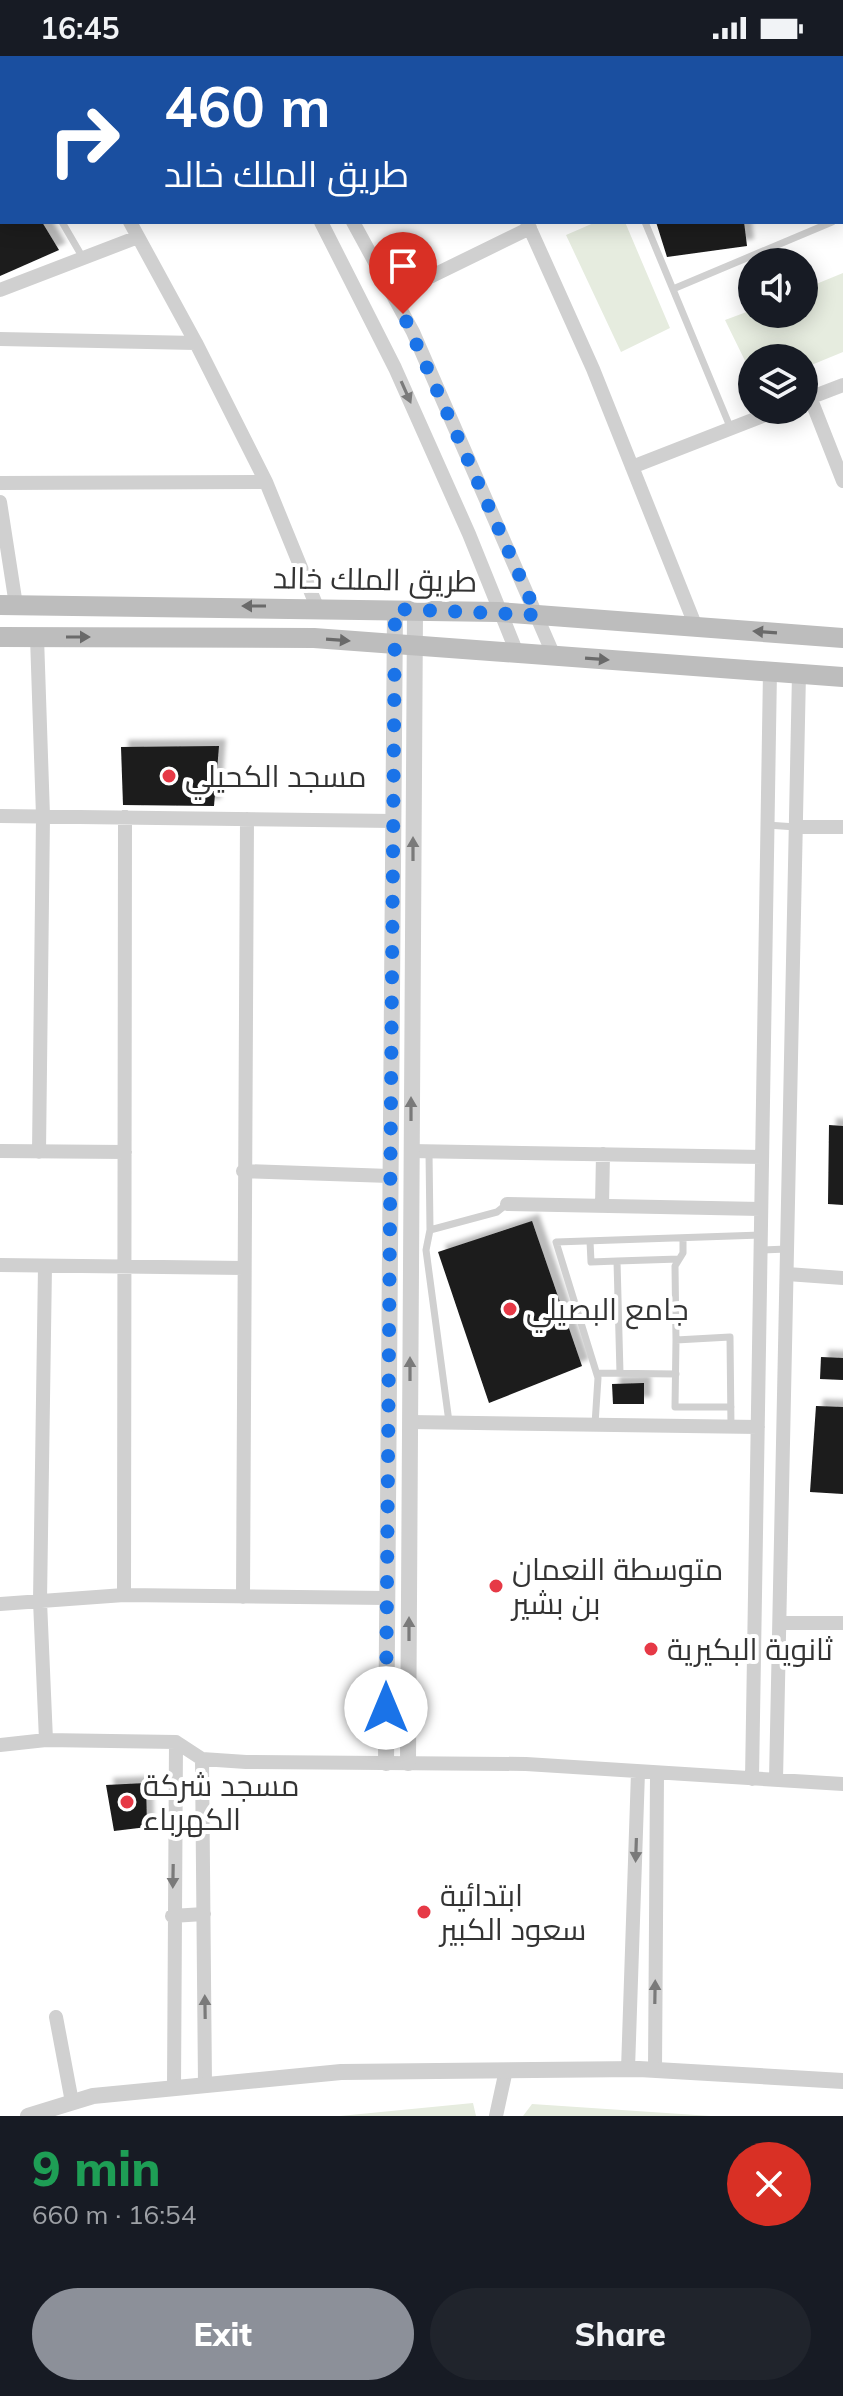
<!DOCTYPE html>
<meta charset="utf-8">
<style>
:root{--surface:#171b24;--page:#20242c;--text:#f1f3f6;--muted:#9ea1a6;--accent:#8c9099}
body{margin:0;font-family:Mulish,Cairo,sans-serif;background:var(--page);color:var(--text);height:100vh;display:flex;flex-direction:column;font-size:30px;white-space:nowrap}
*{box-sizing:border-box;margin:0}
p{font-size:26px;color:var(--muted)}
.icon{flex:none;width:44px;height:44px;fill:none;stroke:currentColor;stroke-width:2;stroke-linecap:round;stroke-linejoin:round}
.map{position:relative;height:2060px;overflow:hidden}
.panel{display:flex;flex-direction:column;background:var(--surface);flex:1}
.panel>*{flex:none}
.top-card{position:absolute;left:0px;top:0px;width:844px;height:168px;box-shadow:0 4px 20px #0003;background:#1a4fa0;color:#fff;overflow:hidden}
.buttons{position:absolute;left:738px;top:192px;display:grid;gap:16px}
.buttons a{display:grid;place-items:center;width:80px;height:80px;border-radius:50%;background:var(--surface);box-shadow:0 4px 20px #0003;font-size:40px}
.pin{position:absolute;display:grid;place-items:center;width:68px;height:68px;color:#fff;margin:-82px -34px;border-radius:50% 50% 50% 0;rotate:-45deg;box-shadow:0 0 8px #0007}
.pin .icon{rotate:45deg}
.me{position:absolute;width:88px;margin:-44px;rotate:0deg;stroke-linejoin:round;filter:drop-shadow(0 0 6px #0008)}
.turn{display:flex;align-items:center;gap:28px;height:168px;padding:0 32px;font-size:36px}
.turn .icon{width:104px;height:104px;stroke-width:2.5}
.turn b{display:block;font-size:56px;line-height:68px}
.round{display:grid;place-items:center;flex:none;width:84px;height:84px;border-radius:42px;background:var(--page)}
.head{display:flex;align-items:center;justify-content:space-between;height:136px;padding:0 32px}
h1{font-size:48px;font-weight:800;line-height:60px;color:#1e9e55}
.button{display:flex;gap:16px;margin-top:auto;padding:16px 32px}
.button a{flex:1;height:92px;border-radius:48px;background:var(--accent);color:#fff;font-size:32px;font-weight:800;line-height:92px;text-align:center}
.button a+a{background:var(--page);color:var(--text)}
.status{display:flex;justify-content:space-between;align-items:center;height:56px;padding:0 40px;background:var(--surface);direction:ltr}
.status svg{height:22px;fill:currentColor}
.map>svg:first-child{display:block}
.green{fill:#e6ecdf}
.building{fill:#1a1a1a;filter:url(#shadow)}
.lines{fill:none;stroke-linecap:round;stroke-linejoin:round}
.service{stroke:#d0d0d0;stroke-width:7}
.minor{stroke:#d0d0d0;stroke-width:14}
.tertiary{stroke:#d0d0d0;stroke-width:16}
.secondary{stroke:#bdbdbd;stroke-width:20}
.oneway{fill:#7a7a7a}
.oneway2{fill:#6a6a6a}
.route{stroke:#1a73e8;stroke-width:14;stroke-dasharray:0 25.2}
.poi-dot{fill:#e63946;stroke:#fff;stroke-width:3}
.labels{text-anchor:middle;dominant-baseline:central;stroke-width:8;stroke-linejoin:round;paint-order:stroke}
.street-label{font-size:30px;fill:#333;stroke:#fff}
.poi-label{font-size:30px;fill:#333;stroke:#fff;text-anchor:start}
</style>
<div class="status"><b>16:45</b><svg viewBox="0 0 49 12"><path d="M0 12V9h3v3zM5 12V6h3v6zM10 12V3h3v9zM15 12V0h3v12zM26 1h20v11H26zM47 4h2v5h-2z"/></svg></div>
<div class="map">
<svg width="843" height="2060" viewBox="0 0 843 2060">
<defs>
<filter id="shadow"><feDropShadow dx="7" dy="-7" stdDeviation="2" flood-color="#0004"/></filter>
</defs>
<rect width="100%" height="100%" fill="#fff"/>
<path class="green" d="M596 166H625L670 272 621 296 566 179Z
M843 217V296L804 312V302H752V319L725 264 752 254V258H804V233Z
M473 2047 476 2060H340Z
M532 2048 711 2060H523Z"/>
<path class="building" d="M0 166H42L59 194 0 220Z
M656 166H744L747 190 667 201Z
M219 690 214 750 123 749 121 691Z
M829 1069 843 1070V1149L828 1148Z
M532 1165 582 1310 489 1347 438 1196Z
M821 1301 843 1302V1324L820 1323Z
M644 1327V1348H613L612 1328Z
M816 1350 843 1351V1438L810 1436Z
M146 1727 147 1771 114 1775 106 1729Z"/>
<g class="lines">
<path class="service" d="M842 162H843
M62 166 83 202
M645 166 731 373
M673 233 832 166
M767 769 796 771
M429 1096 430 1174
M683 1182V1197L675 1210 676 1284 730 1281 731 1371
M590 1185 591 1206 617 1205
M762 1194 787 1193
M676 1284 675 1351H731
M597 1317 676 1318
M620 1317 617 1205 679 1203
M449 1366 426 1194 430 1174 497 1156 507 1148
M595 1368 598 1322 556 1186 761 1179"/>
<path class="minor" d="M218 0 220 2
M259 0 261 2
M439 0 441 2
M767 0 768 2
M460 2 465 0
M842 93 843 94
M0 111H2
M130 166 196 287 266 426 317 551
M321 166 395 312 469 478 517 597
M353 166 413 276 554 600
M527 166 593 313 696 571
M0 234 138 181
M393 239 530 172
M0 283 196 287
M810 341 843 425
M804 344 843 329
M632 411 778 354
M0 427 266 426
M0 446 16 549
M37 581 43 760 39 1096
M0 760 393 765
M796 771H843
M0 1095 125 1096
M411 1095 762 1101
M243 1115 390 1120
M507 1148 761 1153
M602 1150 603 1098
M0 1209 244 1212
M45 1210 40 1545 46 1684
M787 1218 843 1222
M410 1366 758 1371
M124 1539 125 761
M243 1541 247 763
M0 1548 124 1539 387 1542
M780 1567H843
M0 1689 46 1684 176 1686 202 1703 246 1706 526 1708 843 1728
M202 1703 205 2029
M752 1723 770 615
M776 1724 799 617
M172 1860 204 1858
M56 1961 72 2046
M628 2013 638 1716
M655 2014 657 1718
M174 2032 176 1686
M496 2060 506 2014"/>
<path class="tertiary" d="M386 1707 395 553
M408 1707 415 554
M28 2060 93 2040 341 2016 639 2013 843 2025"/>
<path class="secondary" d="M0 549 499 556 843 582
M0 581 314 582 843 621"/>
</g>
<defs><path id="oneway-solid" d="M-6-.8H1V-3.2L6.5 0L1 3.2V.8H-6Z" transform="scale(2)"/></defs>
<g class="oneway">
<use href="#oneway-solid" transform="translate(406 336) rotate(66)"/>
<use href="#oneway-solid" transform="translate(413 793) rotate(-90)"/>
<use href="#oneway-solid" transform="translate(411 1053) rotate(-90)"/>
<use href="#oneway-solid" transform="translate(410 1313) rotate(-90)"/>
<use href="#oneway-solid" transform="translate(409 1573) rotate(-90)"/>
<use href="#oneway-solid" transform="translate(636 1794) rotate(92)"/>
<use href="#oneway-solid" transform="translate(173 1820) rotate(91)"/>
<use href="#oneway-solid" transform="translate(655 1936) rotate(-89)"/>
<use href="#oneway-solid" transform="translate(205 1951) rotate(-91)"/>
</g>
<g class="oneway2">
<use href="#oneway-solid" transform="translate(254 550) rotate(-180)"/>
<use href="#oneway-solid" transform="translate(765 576) rotate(-176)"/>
<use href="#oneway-solid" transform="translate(78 581)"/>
<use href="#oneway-solid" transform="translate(338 584) rotate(4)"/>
<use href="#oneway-solid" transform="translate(597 603) rotate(4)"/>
</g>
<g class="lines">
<path class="route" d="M386 1652 395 553 537 559 403 258"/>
</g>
<g class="poi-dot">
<circle cx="169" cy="720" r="8"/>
<circle cx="510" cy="1253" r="8"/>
<circle cx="496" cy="1530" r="8"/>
<circle cx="651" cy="1593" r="8"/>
<circle cx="127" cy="1746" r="8"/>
<circle cx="424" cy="1856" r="8"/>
</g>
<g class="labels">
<g class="street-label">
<text transform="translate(375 523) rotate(1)">طريق الملك خالد</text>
</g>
<g class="poi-label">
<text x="185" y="720">مسجد الكحيلي</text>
<text x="526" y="1253">جامع البصيلي</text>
<text x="512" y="1513">متوسطة النعمان<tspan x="512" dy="34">بن بشير</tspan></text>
<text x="667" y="1593">ثانوية البكيرية</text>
<text x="143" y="1729">مسجد شركة<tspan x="143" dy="34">الكهرباء</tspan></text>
<text x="440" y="1839">ابتدائية<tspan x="440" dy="34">سعود الكبير</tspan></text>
</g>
</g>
</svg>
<div class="buttons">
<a><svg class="icon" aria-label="sound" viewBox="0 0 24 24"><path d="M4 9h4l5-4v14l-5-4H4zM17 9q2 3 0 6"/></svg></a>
<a><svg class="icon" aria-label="layers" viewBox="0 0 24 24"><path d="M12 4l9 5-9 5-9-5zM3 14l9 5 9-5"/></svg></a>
</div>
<div class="pin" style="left:403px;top:258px;background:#d93025"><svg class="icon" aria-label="arrive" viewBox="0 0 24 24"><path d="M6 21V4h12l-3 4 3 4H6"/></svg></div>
<svg class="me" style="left:386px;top:1652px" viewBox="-20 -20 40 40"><circle r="19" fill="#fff"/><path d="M0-13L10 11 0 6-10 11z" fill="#1a73e8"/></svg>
<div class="top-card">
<div class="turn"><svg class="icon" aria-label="right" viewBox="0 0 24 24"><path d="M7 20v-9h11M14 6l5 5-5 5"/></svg><div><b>460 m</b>طريق الملك خالد</div></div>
</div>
</div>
<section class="panel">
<div class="head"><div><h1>9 min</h1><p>660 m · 16:54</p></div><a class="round" style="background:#d93025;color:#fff"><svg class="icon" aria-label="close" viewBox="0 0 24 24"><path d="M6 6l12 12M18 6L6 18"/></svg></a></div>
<div class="button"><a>Exit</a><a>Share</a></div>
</section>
